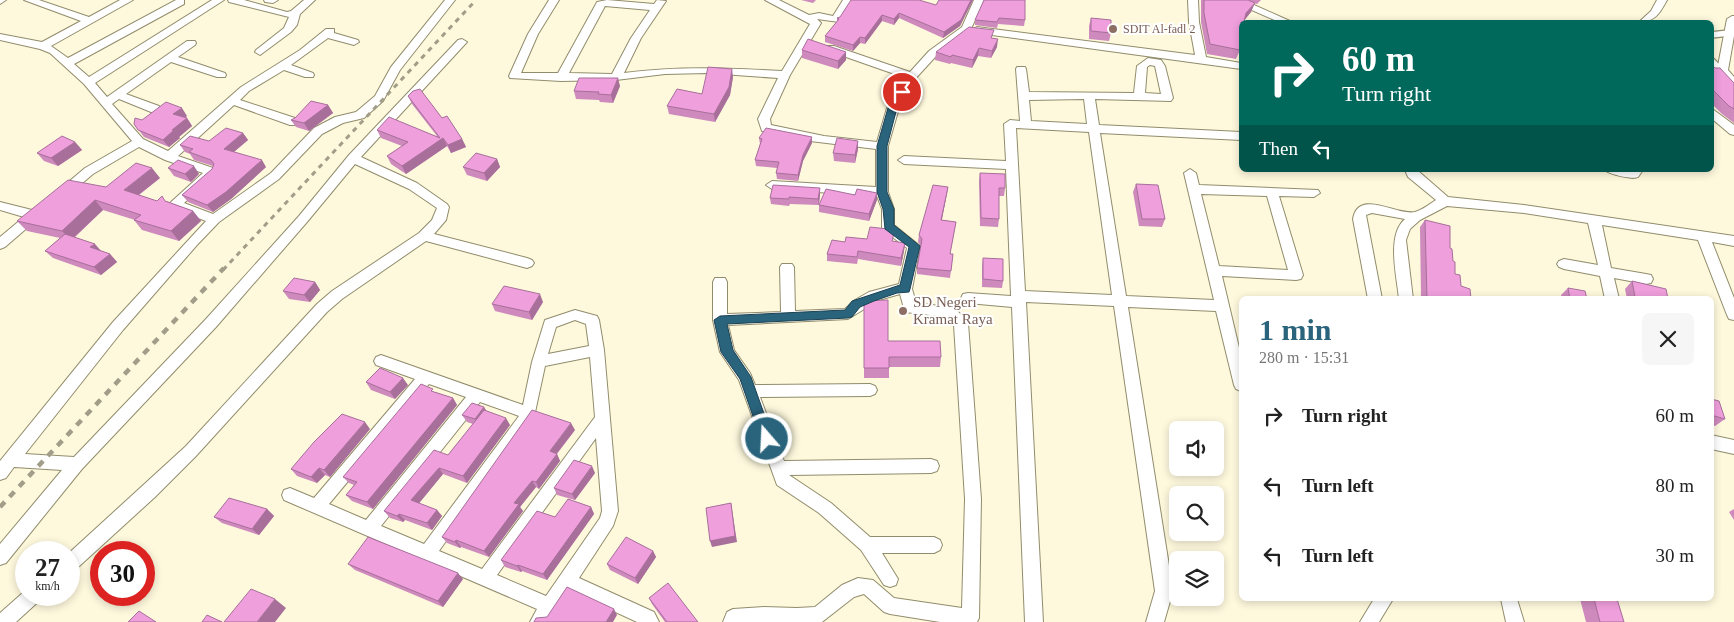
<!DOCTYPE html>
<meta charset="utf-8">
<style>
:root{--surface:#fff;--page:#f6f6f6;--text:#222;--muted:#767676;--accent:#29647c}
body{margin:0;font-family:"Times New Roman",serif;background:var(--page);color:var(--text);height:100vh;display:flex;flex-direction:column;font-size:19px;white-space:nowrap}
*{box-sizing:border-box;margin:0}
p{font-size:16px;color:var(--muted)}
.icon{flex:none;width:28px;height:28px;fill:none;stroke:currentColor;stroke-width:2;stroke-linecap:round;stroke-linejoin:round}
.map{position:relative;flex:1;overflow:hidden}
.panel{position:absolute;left:1239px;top:296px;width:475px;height:305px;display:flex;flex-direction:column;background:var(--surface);border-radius:8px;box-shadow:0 2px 8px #0003}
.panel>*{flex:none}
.banner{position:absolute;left:1239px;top:20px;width:475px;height:152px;border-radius:8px;box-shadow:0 2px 8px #0003;background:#00695c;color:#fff;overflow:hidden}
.fabs{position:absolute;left:1169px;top:421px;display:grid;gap:10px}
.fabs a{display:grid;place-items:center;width:55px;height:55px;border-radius:8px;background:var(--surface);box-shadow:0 2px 8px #0003;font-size:25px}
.speed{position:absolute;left:15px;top:541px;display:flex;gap:10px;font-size:25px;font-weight:700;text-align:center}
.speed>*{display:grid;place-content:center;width:65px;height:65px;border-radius:50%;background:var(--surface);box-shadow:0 2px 8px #0003;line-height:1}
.speed small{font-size:12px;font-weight:400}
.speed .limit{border:8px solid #d22;background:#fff;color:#111}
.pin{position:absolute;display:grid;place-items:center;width:42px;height:42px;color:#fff;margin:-21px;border:2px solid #fff;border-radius:50%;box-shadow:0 1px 5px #0007}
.me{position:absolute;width:55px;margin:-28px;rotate:341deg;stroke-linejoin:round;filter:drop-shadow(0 0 4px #0008)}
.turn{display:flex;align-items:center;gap:18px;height:105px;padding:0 20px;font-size:22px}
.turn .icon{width:65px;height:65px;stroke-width:2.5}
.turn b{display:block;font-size:35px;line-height:42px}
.then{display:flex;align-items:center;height:48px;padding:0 20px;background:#0003;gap:10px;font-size:19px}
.round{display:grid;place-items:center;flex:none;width:52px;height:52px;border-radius:8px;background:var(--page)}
.overview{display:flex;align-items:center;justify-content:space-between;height:85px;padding:0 20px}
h1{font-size:30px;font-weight:700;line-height:38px;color:var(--accent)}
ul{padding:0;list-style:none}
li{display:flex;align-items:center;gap:15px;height:70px;padding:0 20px}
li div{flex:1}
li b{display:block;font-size:19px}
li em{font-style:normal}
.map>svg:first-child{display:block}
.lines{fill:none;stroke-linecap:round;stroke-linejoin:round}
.service-casing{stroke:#918c6b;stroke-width:8}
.minor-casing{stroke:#918c6b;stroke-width:2}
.service{stroke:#fff;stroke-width:5.5}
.minor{fill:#fff;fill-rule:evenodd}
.rail-far1{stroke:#a19d88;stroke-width:3;stroke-dasharray:5 5;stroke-linecap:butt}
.rail{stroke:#a19d88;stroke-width:4.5;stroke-dasharray:7 7;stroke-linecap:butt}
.wall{fill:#ce89bd}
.shaded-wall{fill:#a76f9a}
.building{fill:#ef9fdc;stroke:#a76f9a}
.route{fill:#29647c;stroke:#1b4151}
.education-dot{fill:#8d6e63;stroke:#fff;stroke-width:2}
.labels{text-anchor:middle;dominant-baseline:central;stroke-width:4;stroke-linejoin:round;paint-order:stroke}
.far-education-label{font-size:12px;fill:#785e54;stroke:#fff;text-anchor:start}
.education-label{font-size:15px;fill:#785e54;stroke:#fff;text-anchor:start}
</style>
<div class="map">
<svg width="1734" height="622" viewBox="0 0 1734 622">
<rect width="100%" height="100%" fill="#fef9dd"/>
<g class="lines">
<g class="service-casing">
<path id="service" d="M1711 35 1729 33
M1711 60 1722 71"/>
</g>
<g class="minor-casing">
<path id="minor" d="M0 0H6L0 4Z
M24 0H39L89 17 120 0H133L51 46 68 58 176 0H184V4L74 64 89 77 212 0H224L95 83 107 97 187 41H195L196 43 195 45 178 57 225 73 226 75 225 77H217L171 62 126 94 159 106 161 109 159 112H151L119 99 112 104 143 139 168 151 241 87 300 50 326 29H334V33L358 40 359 42 354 45 328 38 291 65 313 73 314 75 313 77H305L284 70 249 91 240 100 298 119 300 122 298 125H290L234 105 178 156 216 169 218 172 216 175 184 203 213 214 271 173 314 128 335 117 356 112 375 96 391 67 445 0H455L400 70 383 101 364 118 343 123 322 134 279 179 219 222 197 245 123 330 25 454 74 457 206 319 299 216 349 155 458 40 462 39 467 42 361 157 417 183 447 204 449 207 446 220 434 234 527 258 532 260 534 263 532 266 527 268 426 241 342 299 327 312 196 456 155 497 75 570 69 572V553L186 446 317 304 332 291 419 233 432 220 437 208 409 189 355 164 307 222 216 327 82 469 6 563 0 565V544L62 470 14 467 6 478 0 480V461L113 322 206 221 174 209 170 203 203 173 165 160 139 147 93 174 67 196H59L57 193 59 190 85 168 132 141 84 84 50 53 40 49 0 40V34L42 42 81 21Z
M228 0H244L287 12 291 11 304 0H315L300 14 297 25 291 32 260 55 255 52 256 50 284 28 289 17 229 2Z
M264 0H278L273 3 265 2Z
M549 0H559L538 34 521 73H558L596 4 597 2 607 0 654 4 657 0 666 1 641 38 624 73C679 66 726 68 782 71L810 24 765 0H779L809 15 819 13 833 16 843 0H853L839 22 817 19 821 23 790 75 770 119 771 125 824 136 877 142 887 108 906 78 826 50 825 48 826 46H834L910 72 929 51 962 27 974 0H984L970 31 937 55 916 78 899 108 888 146V192L894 209V225L920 246 912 289 916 303 955 308 968 323 981 499 979 618 977 622H940L890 614 884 612 864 594 854 597 822 622H723L727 612 733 609 764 607 797 608 815 607 842 585 858 578 873 580 894 598 962 608 965 499 954 325 946 317 905 312 900 294 879 300 848 319 728 325 734 350 750 373 755 385 870 384 875 386 877 390 875 394 870 396 760 397 784 461 931 459 937 461 939 466 937 471 931 473 789 475 831 503 870 537H934L940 540 942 545 940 550 934 553H882L898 579 896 585 890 587 884 585 861 550 819 513 777 485 739 380 720 352 713 320V282L715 278H725L727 282V314L781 312 780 267 782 264H792L794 267 795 311 845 309 855 300 869 292 899 284 907 248 883 230 882 227V209L877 196 772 189 766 185 772 181 876 187V149L810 141 762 131 758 119 778 78 707 73 665 74 616 80 561 81 510 78 509 76 528 34ZM605 6 650 10 631 38 612 74 569 73Z
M1188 0H1198L1199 22 1206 57 1241 63V69L977 33 972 30 977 27 1195 55 1189 22Z
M1229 0H1243L1292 22H1279Z
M1657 0H1667C1660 13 1655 22 1639 22L1651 11Z
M1732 16H1734V36L1728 70 1734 77V86L1730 85 1717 71 1727 19Z
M1148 58 1161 60 1165 66 1173 98 1171 101 1095 99 1099 125 1241 132V140L1100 133 1126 296 1214 300 1184 173 1190 169 1196 173 1199 185 1318 190 1320 193 1314 197 1279 196 1303 275 1301 279 1296 280 1222 276 1241 356V391L1236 389 1234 385 1216 311 1128 307 1173 591 1164 622H1146L1155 591 1114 306 1026 302 1043 622H1025L1012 307 968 303 963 302 961 298 963 294 968 293 1011 296 1006 169 904 164 898 160 904 156 1006 161 1004 124 1010 120 1020 121 1016 69 1017 67H1025L1026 69 1029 92 1134 93 1137 66ZM1150 65 1155 66 1161 94 1145 93 1147 67ZM1084 99 1087 124 1031 121 1029 100ZM1016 128 1089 132 1112 295 1025 291ZM1201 194 1267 196 1288 270 1219 266Z
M1711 108 1734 125V135L1730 134 1711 118Z
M1405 170H1417L1448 197 1524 205 1734 236V246L1712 242 1734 298V320L1729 319 1727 315 1698 240 1602 225 1611 268 1646 274 1651 275 1653 279 1651 283 1646 284 1614 278 1619 299H1605L1600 276 1564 269 1559 267 1557 264 1559 261 1564 259 1598 265 1588 223 1524 213 1447 206 1420 220 1410 229 1406 240 1413 299H1399C1397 277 1386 235 1405 219L1372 213 1366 215 1382 299H1368L1353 219C1358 188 1397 216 1415 212 1422 210 1430 204 1436 200L1408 177Z
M1605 170H1643C1642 171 1639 176 1638 177 1633 180 1608 174 1605 170Z
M0 202 40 212 42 215 5 247 0 249V237L24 217 0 210Z
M575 310 597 316 599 320 604 350 618 511 613 526 579 578 654 612 659 622H637L570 591 549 622H530L537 609 284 500 282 495 284 490 290 488 314 498 415 379 376 365 374 361 376 357 381 355 523 405 532 362 545 320ZM575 320 586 324 589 346 548 354 556 327ZM590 357 595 417 482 569 439 551 534 417 545 366ZM429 384 466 397 366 520 329 504ZM480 402 519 416 424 544 381 526ZM596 438 602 511 600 518 546 596 497 575Z
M1711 435 1734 440V454L1711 449Z
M26 590V595H42L39 601 16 622H0V613Z
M1374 599H1393L1379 622H1360Z
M1501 599H1517L1524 622H1506Z"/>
</g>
<use href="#service" class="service"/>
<use href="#minor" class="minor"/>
<path class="rail-far1" d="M223 270 476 0"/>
<path class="rail" d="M0 507 224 268"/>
</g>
<path class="wall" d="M801 0H816L813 3Z
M939 0H973L960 26 943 38 899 18 894 25 882 21 865 44 860 43 853 51 825 42V36L837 22V18L936 5Z
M984 0 1025 20 1024 26 998 24 997 28 975 25V20Z
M1201 0H1261L1257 4 1254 3 1251 12 1245 19 1240 50 1236 59 1207 54 1201 22Z
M1091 18 1111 33 1109 41 1089 39V26Z
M993 38 997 47 991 58 978 56 972 68 951 63 950 64 935 60 936 52Z
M802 50 846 60 838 69 802 58Z
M1711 64 1715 68 1734 83V123L1722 114 1711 103Z
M733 77 730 95 715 122 669 114 667 106 702 94Z
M620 86 613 103 600 102 599 100 576 99 574 91Z
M408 96 442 118 462 139 466 147 451 153 447 146 406 174 391 164 387 156 402 146 381 138 377 130 437 136 412 104Z
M328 105 333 113 309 131 296 127 291 120Z
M187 116 184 118H187L192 126 179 137 180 138 169 147 144 137 134 124 142 120Z
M243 133 248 140 234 152 266 167 231 199 213 212 188 202 182 195 212 169 213 166 194 160 190 154 185 152 180 145 209 141Z
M759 138 812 143 803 161 798 181 777 179 776 173 777 168 756 166 755 160 760 144Z
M75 142 82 150 58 166 44 161 37 153Z
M858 149 855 163 834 161 833 153Z
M497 159 500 167 487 181 467 175 463 167Z
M168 168 199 174 191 182 174 176Z
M980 173 1005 188 1004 196H999V219L998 227 980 226 979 181Z
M160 178 139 195 157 201H166L193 211 201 221 179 241 142 230 134 220H135L103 210 74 238 102 251 110 254 117 262 101 275 53 258 45 251 60 238 27 231 17 221Z
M1136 184 1165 219 1162 227 1139 226 1133 192Z
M948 187 942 220 956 222 950 254H953L950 278 917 274V268L921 246 918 242 919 235Z
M820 188V194L819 204 877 200 869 221 819 212V205L790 204 789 206 771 204 770 198Z
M1425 220 1450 248 1455 274 1461 286 1471 299H1421L1420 227Z
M845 242H893L905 243 904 251 901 266 858 259 857 264 827 261V254Z
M983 258 1003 281 1002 288 982 287V266Z
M1632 281 1668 299H1627L1625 289Z
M315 282 320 290 310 302 289 299 283 291Z
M1568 288 1587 299H1562L1561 295Z
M864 301 888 341 941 357 940 367H889V378H864Z
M543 302 532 320 495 311 492 304Z
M366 382 408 385 395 399 371 390Z
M435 392 453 398 457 405 373 509 352 501 346 495 354 485 349 483 343 477Z
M1711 399 1725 419 1715 426 1711 425Z
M484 407 486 411 510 425 467 483 443 474 419 503 437 510 442 516 432 530 405 520 403 522 390 518 384 511 448 455 473 424 467 422 462 415Z
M370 429 330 477 325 475 317 483 297 476 291 469Z
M575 430 557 454 560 461 539 489 536 487 520 507 523 511 489 557 461 547 460 548 447 543 442 537Z
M595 473 575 500 557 495 554 488Z
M591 507 594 514 547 580 522 571 521 572 505 567 501 560 555 517Z
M267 509 274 516 259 535 222 523 214 517Z
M1734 509V520L1729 512Z
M653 551 656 557 638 584 610 570 607 564Z
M348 564 463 579 443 607 355 570Z
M649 598 698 622H665L652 604Z
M1580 599H1617L1624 622H1586Z"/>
<path class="shaded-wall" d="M971 0H973L960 26 943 38 944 32Z
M1255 3 1251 12 1243 22 1246 13Z
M899 13V18L894 25V19Z
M882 15V21L865 44V38Z
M860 37V43L853 51V45Z
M998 39 997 47 991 58 992 51Z
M979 48 978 56 972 68 973 60Z
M846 52V60L838 69V61Z
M732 69 733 77 730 95 715 122 714 114Z
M618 78 620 86 613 103 611 95Z
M328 105 333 113 309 131 304 123Z
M182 108 187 116 178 122 173 114Z
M187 118 192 126 179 137 180 138 169 147 163 140 172 130Z
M243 133 248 140 229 156 224 149Z
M812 137V143L803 161 798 181V175L803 155Z
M443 138 447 146 406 174 402 166Z
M462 139 466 147 451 153 448 145Z
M858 141V149L855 163V155Z
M75 142 82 150 58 166 51 158Z
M497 159 500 167 487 181 484 173Z
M262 160 266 167 231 199 213 212 207 205Z
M194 166 199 174 191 182 185 174Z
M152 168 160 178 132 200 124 190Z
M948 187 947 194 940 227 941 220Z
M820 188V194L819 205 818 199Z
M877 193V200L869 221V214Z
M95 200 103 210 71 240 62 231Z
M193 211 201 221 179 241 171 231Z
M905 243 904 251 901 266V258Z
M95 244 102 252 90 247Z
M110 254 117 262 101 275 94 267Z
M315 282 320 290 310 302 304 295Z
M540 294 543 302 532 320 529 312Z
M403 378 408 385 395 399 390 392Z
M453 398 457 405 373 509 367 502Z
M484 407 489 415 479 426 475 419Z
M506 418 510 425 467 483 463 476Z
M365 422 370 429 330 477 324 470Z
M571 423 575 430 553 458 550 451Z
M557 454 560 461 539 489 536 482Z
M592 466 595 473 575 500 572 494Z
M319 468 325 475 317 483 311 477Z
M439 468 443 474 416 507 411 500Z
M532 481 536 487 520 507 523 511 489 557 484 551 514 503Z
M731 503 737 542 712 547 710 541Z
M591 507 594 514 547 580 543 574Z
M267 509 274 516 259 535 252 529Z
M437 510 442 516 432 530 427 523Z
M399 514 405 520 403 522 397 516Z
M456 540 461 547 460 548 455 542Z
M653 551 656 557 638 584 635 578Z
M518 565 522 571 521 572 517 566Z
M458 573 463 579 443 607 438 601Z
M275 599 286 608 275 622H257Z
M614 609 617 615 613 622H606Z"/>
<path class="building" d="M851 0H919L936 5 939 0H971L961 20 944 32 899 13 894 19 882 15 865 38 860 37 853 45 825 36 839 19 837 18 840 17Z
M984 0H1025V20L999 18 997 22 975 20Z
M1204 0H1248L1255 3 1246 13 1244 22H1241V41L1240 50 1210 44 1204 13Z
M1091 18 1111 20V33L1091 31Z
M969 27 994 30 991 38 998 39 992 51 979 48 973 60 952 55 951 57 936 52Z
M808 39 846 52 838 61 802 50Z
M1711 64 1715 68H1720L1734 83V109L1729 106 1711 88Z
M708 67 732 69 729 87 714 114 667 106 677 89 702 94Z
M579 78H618L611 95 598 94 599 92 574 91Z
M420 89 442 118 447 116 462 139 448 145 443 138 402 166 387 156 408 142 377 130 389 117 440 138 408 96 413 91Z
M311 101 328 105 304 123 291 120 295 118Z
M166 102 182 108 173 114 187 118 172 130H174L163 140 138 130 134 124 135 118 142 120Z
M226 128 243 133 224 149 262 160 226 192 207 205 182 195 212 169 214 164 211 160 189 152 193 149 180 145 190 136 209 141Z
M766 128 812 137 803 155 798 175 776 173 779 162 755 160 762 139 759 138Z
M62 136 75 142 51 158 37 153Z
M837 138 858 141 855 155 833 153Z
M476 153 497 159 484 173 463 167Z
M178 160 194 166 185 174 168 168Z
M136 163 152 168 124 190 157 201 162 196 165 201 193 211 171 231 134 220 141 215 95 200 62 231 17 221 68 180 106 187Z
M980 173 1005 174V188H999V219L981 218Z
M1136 184 1158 185 1165 219H1142Z
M773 185 820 188 818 199 789 197V199L770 198Z
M933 185 948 187 941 220 956 222 950 254H953L951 271 917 268 922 239 919 235Z
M826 189 855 195 857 189 877 193 869 214 819 205Z
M1425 220 1450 226V248L1452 249 1453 261 1455 262V274L1460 275 1461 286 1470 289 1471 299H1427Z
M870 227 888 229 894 233 892 241 905 243 901 258 858 251 857 257 827 254 832 240 845 242 846 237 867 239Z
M65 234 95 244 90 247 110 254 94 267 45 251Z
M983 258 1003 259V281L983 279Z
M294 278 315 282 304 295 283 291Z
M1632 281 1666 289 1668 299H1643L1635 297Z
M504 286 540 294 529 312 492 304Z
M1568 288 1585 291 1587 299H1570Z
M888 300V341H940L941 357H889V368H864V301Z
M380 368 403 378 390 392 366 382Z
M421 384 433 389 431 391 453 398 367 502 346 495 357 482 343 477Z
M1711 399 1719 401 1725 419 1711 415Z
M472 403 484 407 475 419 462 415Z
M484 410 506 418 463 476 439 468 411 500 437 510 427 523 399 514 397 516 384 511 434 450 448 455Z
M532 410 571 423 550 451 557 454 536 482 532 481 514 503 519 504 484 551 456 540 455 542 442 537Z
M342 414 365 422 324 470 319 468 311 477 291 469 314 442Z
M574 460 592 466 572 494 554 488Z
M229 498 267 509 252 529 214 517Z
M568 499 591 507 543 574 518 565 517 566 501 560 537 511 555 517Z
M731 503 735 536 710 541 706 508Z
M368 537 458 573 438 601 348 564Z
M626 537 653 551 635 578 607 564Z
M668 583 698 622H667L649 598Z
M567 587 614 609 606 622H534L536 618 547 617Z
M251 589 275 599 257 622H224Z
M1594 599H1617L1624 622H1600Z
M139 611 156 622H128Z
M207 615 222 622H202Z"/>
<path class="route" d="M902 89 907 92 897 108 887 146V192L894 209V225L920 246 910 289 909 292 897 293 874 301 860 307 852 317 848 318 727 324 733 350 751 377 773 439 771 442 767 444 762 442 740 379 721 352 714 320 720 316 845 310 852 301 900 285 909 247 885 229 883 209 877 192V146L888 108 899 90Z"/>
<g class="education-dot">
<circle cx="1113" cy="29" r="5"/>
<circle cx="903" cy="311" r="5"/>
</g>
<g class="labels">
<g class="far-education-label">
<text x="1123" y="29">SDIT Al-fadl 2</text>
</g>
<g class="education-label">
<text x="913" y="302">SD Negeri<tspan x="913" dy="17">Kramat Raya</tspan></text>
</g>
</g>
</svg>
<div class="fabs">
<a><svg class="icon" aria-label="sound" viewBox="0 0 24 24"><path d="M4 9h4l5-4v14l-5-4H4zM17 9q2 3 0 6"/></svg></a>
<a><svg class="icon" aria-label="search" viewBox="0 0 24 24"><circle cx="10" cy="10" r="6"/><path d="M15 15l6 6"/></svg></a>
<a><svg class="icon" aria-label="layers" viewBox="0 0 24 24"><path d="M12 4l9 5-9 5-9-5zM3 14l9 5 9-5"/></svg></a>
</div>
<div class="speed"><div>27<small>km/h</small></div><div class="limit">30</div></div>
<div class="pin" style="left:902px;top:92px;background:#d93025"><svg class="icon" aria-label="arrive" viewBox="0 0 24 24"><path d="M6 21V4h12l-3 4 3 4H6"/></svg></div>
<svg class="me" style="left:767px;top:439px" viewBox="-20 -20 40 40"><circle r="17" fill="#29647c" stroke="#fff" stroke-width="3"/><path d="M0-11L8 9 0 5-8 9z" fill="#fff"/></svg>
<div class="banner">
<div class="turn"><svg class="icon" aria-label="right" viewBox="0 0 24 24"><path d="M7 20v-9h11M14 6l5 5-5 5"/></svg><div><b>60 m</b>Turn right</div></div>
<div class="then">Then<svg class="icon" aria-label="left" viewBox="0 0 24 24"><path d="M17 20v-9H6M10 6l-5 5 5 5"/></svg></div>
</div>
<section class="panel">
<div class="overview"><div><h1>1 min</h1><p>280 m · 15:31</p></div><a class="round"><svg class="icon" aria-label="close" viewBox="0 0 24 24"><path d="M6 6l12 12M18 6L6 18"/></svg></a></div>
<ul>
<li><svg class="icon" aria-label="right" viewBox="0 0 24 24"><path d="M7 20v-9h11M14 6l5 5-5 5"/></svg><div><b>Turn right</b></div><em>60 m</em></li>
<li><svg class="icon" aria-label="left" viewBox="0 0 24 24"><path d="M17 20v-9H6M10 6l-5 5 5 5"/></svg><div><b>Turn left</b></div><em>80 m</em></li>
<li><svg class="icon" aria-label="left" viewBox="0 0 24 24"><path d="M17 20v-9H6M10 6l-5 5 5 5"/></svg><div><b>Turn left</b></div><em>30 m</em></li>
</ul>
</section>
</div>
